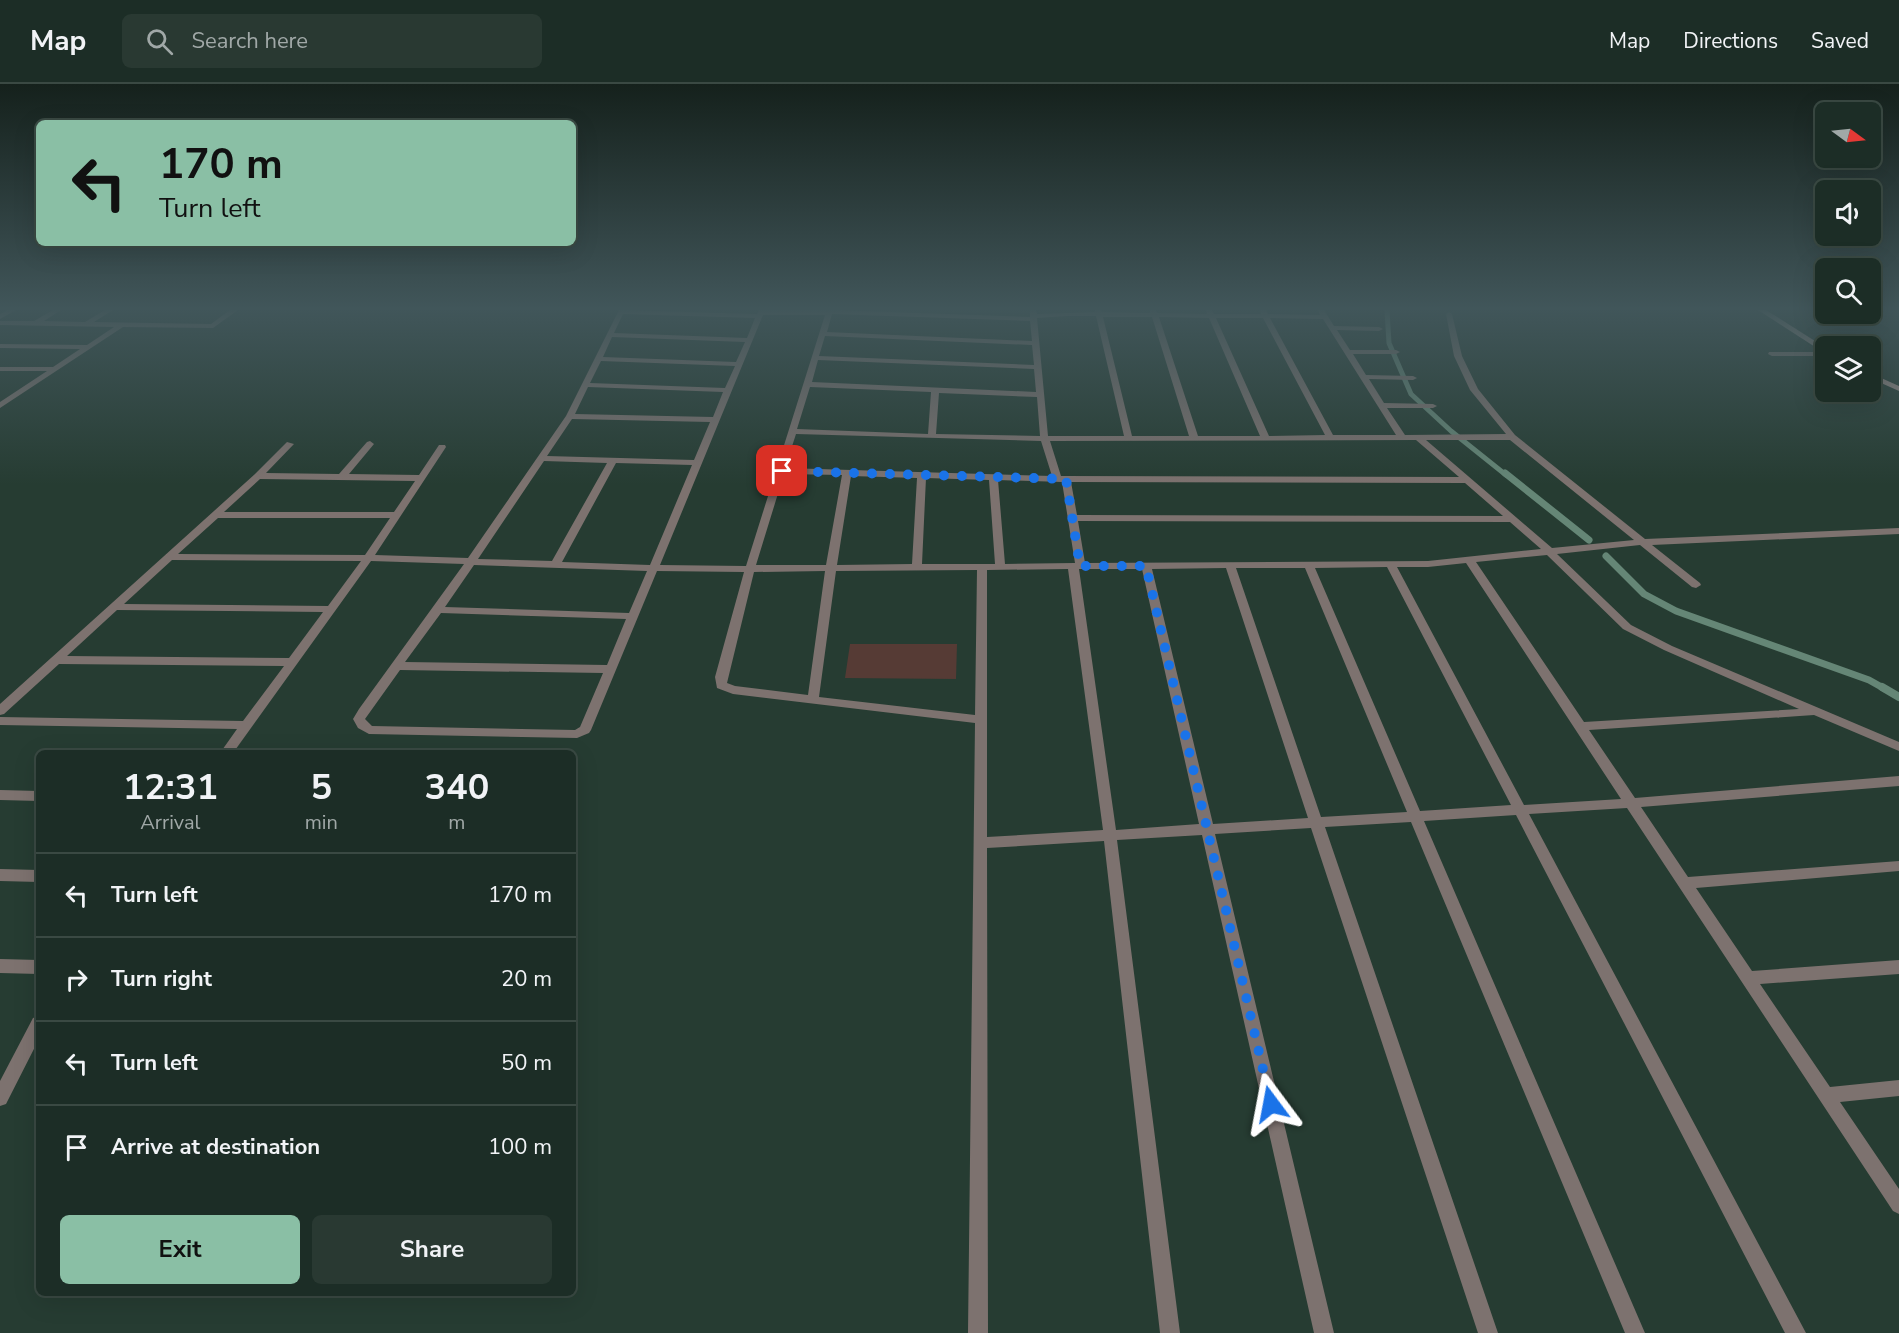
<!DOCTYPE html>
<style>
:root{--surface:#1c2d26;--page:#293932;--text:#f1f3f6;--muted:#a0a8a7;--line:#3a4943;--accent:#8abfa5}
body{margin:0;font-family:"Nunito Sans",sans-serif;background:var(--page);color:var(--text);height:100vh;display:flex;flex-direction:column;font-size:22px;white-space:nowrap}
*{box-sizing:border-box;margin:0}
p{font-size:20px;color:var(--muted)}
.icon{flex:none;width:33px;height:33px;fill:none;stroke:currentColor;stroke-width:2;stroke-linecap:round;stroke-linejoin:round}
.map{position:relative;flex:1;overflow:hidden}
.details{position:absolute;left:36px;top:666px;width:540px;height:546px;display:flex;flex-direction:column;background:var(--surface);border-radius:9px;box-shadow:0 6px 24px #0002,0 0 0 2px var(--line)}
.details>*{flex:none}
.top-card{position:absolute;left:36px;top:36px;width:540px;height:126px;border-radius:9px;box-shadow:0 6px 24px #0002,0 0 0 2px var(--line);background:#8abfa5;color:#111;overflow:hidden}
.needle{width:39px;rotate:105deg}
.tools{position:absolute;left:1815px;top:18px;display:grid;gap:12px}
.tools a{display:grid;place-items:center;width:66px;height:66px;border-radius:9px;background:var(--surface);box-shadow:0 6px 24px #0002,0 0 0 2px var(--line);font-size:30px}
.pin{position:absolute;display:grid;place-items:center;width:51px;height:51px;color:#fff;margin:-26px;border-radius:12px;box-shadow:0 3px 9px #0006}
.me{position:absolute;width:66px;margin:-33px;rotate:347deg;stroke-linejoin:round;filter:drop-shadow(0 0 4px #0008)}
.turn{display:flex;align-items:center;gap:21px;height:126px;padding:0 24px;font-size:27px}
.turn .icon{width:78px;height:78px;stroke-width:2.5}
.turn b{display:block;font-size:42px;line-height:51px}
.eta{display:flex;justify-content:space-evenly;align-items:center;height:102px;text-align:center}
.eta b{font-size:36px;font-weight:700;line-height:42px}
.cta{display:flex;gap:12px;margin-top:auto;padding:12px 24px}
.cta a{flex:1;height:69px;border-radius:9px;background:var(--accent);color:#111;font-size:24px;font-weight:700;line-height:69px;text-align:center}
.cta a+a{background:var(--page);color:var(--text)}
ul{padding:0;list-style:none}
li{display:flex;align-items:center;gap:18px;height:84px;padding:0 24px;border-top:2px solid var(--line)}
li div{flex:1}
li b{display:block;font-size:22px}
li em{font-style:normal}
header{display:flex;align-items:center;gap:36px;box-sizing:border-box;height:84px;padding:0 30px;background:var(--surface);border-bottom:2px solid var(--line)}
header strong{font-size:28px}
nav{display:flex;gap:33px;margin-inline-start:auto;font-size:21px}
.search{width:420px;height:54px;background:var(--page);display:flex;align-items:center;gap:15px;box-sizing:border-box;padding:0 21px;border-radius:9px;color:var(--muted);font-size:22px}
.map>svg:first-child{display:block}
.green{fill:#563b35}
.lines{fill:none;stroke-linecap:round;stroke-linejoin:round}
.stream-far2{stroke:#658676;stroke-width:5}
.stream-far1{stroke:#658676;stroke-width:7}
.stream{stroke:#658676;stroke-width:8}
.lane{fill:#7d726f;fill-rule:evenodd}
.street{fill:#7d726f;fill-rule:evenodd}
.secondary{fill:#a5938f;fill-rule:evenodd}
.route{stroke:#1a73e8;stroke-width:10;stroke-dasharray:0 18}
</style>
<header>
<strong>Map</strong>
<div class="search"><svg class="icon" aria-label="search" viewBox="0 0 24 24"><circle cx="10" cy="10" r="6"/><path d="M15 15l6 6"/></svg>Search here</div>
<nav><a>Map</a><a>Directions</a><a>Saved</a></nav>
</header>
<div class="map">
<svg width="1899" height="1249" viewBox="0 0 1899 1249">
<rect width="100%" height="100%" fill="#263c32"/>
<path class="green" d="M850 560H957L956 595 845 594Z"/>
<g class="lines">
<path class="stream-far2" d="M1387 226 1389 259 1411 310 1451 347 1506 391"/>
<path class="stream-far1" d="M1505 389 1589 456
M1606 472 1644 510 1676 527 1869 596 1885 605"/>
<path class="stream" d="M1882 603 1899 613"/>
<path class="lane" d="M1769 268H1826V272H1772L1768 270Z"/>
<path class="street" d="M8 226H16L0 235V230Z
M53 226H61L44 237 85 238 105 226H113L94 238 211 240 230 226H238L213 244 123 243 0 324V318L47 287H0V283H53L80 265 0 264V260L87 261 114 243 0 241V237H34Z
M619 226 757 230 759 226H833L1030 233V226H1036L1037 230 1095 228V226H1101L1102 228 1150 229V226H1156L1157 229 1207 230 1206 226H1212L1214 230H1261L1260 226H1266L1268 230 1320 231 1318 226H1324L1334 242 1379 243 1383 245 1379 247 1337 246 1350 266H1396L1400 268 1396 270H1353L1366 291 1413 292 1417 294 1413 296 1369 295 1384 319 1433 320 1437 322 1433 324H1387L1405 351 1506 350 1470 306 1454 272 1446 230 1449 228 1452 230 1462 272 1478 305 1515 351 1645 455 1899 444V450L1652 461 1700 499 1701 501 1696 504 1692 503 1640 461 1557 470 1631 541 1672 562 1899 658V667L1814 631 1589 646 1635 714 1899 692V702L1641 723 1688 793 1899 777V787L1696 804 1752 887 1899 876V890L1760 900 1830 1003 1899 996V1012L1840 1018 1899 1105V1130L1893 1127 1627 724 1529 730 1806 1249H1785L1516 731 1424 737 1645 1249H1625L1411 738 1325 743 1498 1249H1478L1311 744 1215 750 1334 1249H1314L1202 751 1117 756 1180 1249H1160L1104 757 987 764 988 1249H968L975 639 733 610 717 604 715 593 744 488 657 487 591 646 589 649 577 654 369 650 358 644 353 635 359 625 464 480 371 477 233 669H220L237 645 0 641V633L243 637 284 582 59 580 4 630 0 631V620L255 390 287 358 294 360 266 389 339 390 367 358 370 357 374 360 349 390 419 391 439 361H445L446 363 375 471 468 474 566 332ZM623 230 755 234 747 254 614 249ZM832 230 1030 237 1032 257 827 248ZM763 231H825L746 482 660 481ZM1067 232H1096L1124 352H1048L1037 234ZM1103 233H1152L1189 352H1132ZM1159 233 1209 234 1260 352H1198ZM1216 234H1263L1325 351 1269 352ZM1270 234 1323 235 1396 351H1333ZM825 252 1032 261 1034 281 819 272ZM612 253 745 258 736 278 603 273ZM818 276 1034 285 1036 308 812 298ZM601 277 735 282 725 304 590 299ZM588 303 723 308 713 333 575 330ZM810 303 931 308 928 350 797 345ZM939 309 1037 313 1040 352 936 350ZM572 335 710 338 694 376 547 372ZM796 350 1041 357 1052 392 785 384ZM1416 356 1459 393 1061 392 1050 357ZM1426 356H1510L1634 456 1552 464ZM544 377 607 379 552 477 478 475ZM616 379 692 381 650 481 562 478ZM784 390 842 391 826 481H756ZM851 392 917 394 912 480 837 481ZM926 394 989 396 995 480H922ZM260 395 415 397 394 428H224ZM998 396 1062 398 1075 479 1005 480ZM1071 398 1465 399 1503 432 1077 431ZM218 434H390L365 471 178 470ZM1078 437 1510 438 1541 465 1428 477 1085 479ZM1547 471 1623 545 1664 566 1799 625 1584 638 1476 478ZM172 476 361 477 328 522 124 520ZM1466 479 1621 715 1524 721 1397 483H1428ZM474 481 647 487 629 529 445 523ZM1387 483 1511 721 1420 727 1315 484ZM1226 484 1308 734 1213 740 1152 485ZM1236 484H1305L1407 728 1321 733ZM1068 485 1103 746 987 753V486ZM1079 485H1142L1199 740 1116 746ZM977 486 975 631 819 613 836 487ZM825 487 808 611 735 602 727 599 754 488ZM117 526 323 528 289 574 67 572ZM441 529 626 535 607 581 405 578ZM400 586 603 589 580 643 575 646 372 642 365 635Z
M0 706 39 707V717L0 716Z
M0 785 39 786V798L0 797Z
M0 875 39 876V890L0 889Z
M39 932V955L6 1020 0 1022V997L33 934Z"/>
<path class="secondary" d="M1758 226H1766L1826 264V270Z
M1870 289 1899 302V307L1870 294Z"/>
</g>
<linearGradient id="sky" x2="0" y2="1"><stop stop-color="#15211c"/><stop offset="0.56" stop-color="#41565a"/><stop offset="1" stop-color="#41565a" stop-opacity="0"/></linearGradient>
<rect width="1899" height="401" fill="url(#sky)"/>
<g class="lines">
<path class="route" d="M782 387 1066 395 1080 482H1146L1271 1020"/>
</g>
</svg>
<div class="tools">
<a><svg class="needle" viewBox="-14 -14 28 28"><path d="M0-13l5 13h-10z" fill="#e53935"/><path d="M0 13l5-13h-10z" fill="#a0a8a7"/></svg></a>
<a><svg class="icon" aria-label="sound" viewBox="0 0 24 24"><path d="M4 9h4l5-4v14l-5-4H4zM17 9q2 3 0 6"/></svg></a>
<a><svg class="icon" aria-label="search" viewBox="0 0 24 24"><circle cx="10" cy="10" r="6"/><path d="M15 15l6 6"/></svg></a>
<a><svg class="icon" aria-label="layers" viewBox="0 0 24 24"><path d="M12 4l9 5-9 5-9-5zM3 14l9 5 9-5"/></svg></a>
</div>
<div class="pin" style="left:782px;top:387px;background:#d93025"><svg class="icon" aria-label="arrive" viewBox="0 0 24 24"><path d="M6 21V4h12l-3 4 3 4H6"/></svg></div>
<svg class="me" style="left:1271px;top:1020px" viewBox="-20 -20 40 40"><path d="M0-17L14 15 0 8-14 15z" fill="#1a73e8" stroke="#fff" stroke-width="4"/></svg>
<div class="top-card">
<div class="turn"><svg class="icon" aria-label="left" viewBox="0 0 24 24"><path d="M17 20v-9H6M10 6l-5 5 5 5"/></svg><div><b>170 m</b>Turn left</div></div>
</div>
<section class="details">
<div class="eta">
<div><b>12:31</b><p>Arrival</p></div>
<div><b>5</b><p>min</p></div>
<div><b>340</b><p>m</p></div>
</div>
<ul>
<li><svg class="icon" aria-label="left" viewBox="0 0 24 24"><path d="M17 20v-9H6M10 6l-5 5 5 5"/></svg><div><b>Turn left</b></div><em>170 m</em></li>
<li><svg class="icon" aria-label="right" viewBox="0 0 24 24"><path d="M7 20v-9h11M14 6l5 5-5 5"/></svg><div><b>Turn right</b></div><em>20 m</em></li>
<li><svg class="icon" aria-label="left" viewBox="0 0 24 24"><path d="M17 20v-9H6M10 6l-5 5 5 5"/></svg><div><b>Turn left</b></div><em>50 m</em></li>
<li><svg class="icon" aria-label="arrive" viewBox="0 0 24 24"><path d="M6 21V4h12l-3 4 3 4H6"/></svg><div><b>Arrive at destination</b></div><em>100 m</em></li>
</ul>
<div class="cta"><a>Exit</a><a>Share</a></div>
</section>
</div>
